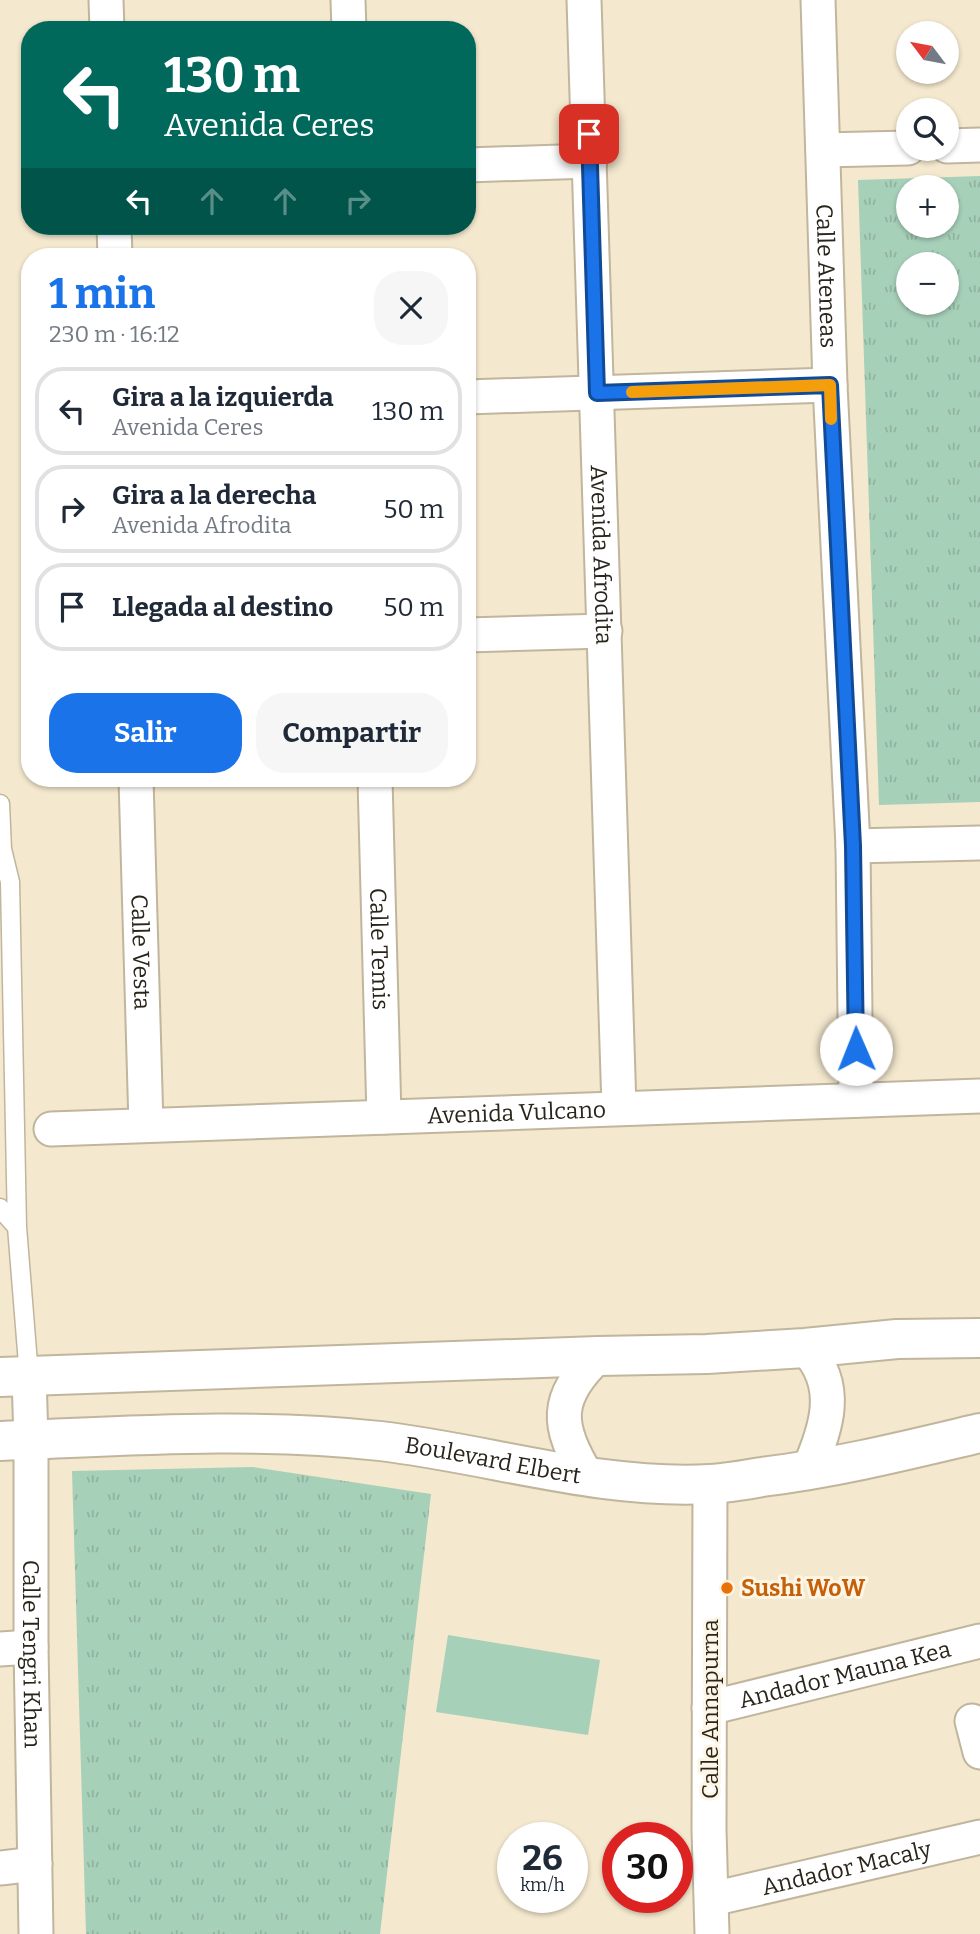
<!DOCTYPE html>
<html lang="es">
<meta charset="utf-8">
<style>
:root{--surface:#fff;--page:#f6f6f7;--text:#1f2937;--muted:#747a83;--line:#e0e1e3;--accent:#1a73e8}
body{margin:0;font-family:Bitter,serif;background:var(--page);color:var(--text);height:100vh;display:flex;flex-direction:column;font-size:26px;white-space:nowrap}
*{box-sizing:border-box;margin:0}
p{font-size:23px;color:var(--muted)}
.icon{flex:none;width:38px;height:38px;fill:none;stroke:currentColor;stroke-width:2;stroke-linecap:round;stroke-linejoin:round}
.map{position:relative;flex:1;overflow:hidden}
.side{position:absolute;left:21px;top:248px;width:455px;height:539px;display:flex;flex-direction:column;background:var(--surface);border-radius:28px;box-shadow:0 2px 5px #0004}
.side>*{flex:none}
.banner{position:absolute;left:21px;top:21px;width:455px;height:214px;border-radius:28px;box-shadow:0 2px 5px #0004;background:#00695c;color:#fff;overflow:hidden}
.needle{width:46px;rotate:302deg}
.buttons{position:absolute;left:896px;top:21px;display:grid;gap:14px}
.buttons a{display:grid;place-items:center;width:63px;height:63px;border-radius:50%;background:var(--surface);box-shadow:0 2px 5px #0004;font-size:35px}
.speed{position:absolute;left:497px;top:1822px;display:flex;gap:14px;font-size:35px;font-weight:700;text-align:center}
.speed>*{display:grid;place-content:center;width:91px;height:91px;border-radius:50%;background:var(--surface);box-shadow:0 2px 5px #0004;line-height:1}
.speed small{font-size:18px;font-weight:400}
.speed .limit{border:10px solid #d22;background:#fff;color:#111}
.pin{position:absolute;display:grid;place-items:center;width:60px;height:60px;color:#fff;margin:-30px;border-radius:14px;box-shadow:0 4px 10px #0006}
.me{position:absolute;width:77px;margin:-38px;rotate:359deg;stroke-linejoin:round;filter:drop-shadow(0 0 5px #0008)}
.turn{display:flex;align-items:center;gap:24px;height:147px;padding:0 28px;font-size:32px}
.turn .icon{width:91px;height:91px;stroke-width:2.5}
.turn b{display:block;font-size:49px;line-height:60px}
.lanes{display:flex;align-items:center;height:66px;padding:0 28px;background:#0003;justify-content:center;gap:35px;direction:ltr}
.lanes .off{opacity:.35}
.round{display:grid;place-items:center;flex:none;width:74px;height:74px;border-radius:28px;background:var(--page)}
.overview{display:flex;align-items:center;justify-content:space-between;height:119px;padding:0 28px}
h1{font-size:42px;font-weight:700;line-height:52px;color:var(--accent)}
.button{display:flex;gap:14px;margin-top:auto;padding:14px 28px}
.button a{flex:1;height:80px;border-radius:28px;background:var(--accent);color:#fff;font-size:28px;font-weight:700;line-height:80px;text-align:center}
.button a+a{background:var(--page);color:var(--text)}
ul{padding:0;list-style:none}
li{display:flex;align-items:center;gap:21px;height:88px;margin:0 14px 10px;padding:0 14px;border:4px solid var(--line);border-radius:28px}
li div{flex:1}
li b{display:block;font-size:26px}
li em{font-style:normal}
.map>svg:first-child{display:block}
.park{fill:url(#park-tufts);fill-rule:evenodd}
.garden{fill:#a7d0b9}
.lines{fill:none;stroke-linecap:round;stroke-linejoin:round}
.service-casing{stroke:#c1b59d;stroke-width:21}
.minor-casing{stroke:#c1b59d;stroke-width:37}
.tertiary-casing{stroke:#c1b59d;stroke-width:42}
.service{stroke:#fff;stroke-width:18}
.minor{stroke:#fff;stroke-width:33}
.tertiary{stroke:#fff;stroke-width:38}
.route-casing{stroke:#114b97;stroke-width:18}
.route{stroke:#1a73e8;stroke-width:12}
.slow{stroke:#f59e0b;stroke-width:12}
.food-dot{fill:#e8710a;stroke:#fdf6e6;stroke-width:2.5}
.labels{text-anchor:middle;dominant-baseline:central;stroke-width:6;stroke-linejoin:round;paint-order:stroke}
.street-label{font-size:23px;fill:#2a251b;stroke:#fdf6e6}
.food-label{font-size:23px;font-weight:bold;fill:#c56008;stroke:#fdf6e6;text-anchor:start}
</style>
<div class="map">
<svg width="980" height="1934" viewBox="0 0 980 1934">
<defs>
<pattern id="park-tufts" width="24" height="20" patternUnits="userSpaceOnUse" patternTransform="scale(1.75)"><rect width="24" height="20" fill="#a7d0b9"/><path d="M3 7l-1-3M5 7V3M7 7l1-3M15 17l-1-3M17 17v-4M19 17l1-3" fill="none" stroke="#90b29e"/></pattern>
</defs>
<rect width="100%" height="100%" fill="#f4e8ce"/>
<path class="park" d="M980 176V802L879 805 858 180ZM908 187H947V226H908ZM908 264H947V303H908Z
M253 1467 431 1494 380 1934H86L72 1471Z"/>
<path class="garden" d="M448 1635 600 1660 588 1735 436 1712Z"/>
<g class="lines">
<g class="service-casing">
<path id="service" d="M0 804 2 849 10 882 17 1227 29 1376
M0 1208 17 1227"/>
</g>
<g class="minor-casing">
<g id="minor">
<path d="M106 0 107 30"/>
<path d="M348 0 349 30"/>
<path id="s1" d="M584 0 619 1108"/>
<path id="s2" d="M818 0 830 385 853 846 856 1100"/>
<path d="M947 146 980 145"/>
<path d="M823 150 908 148"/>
<path d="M467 165 590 161"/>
<path d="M114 226 115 257"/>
<path d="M467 397 830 385"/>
<path d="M467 635 605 631"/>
<path id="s3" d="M136 779 146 1125"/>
<path id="s4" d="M375 779 384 1117"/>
<path d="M853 846 980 843"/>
<path id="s5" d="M51 1129 980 1096"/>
<path d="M805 1348C842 1385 826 1430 808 1471"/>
<path id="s6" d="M29 1376 31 1440V1647L36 1934"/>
<path d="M587 1476C556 1426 554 1398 598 1356"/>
<path d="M710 1484 709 1830 712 1934"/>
<path d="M0 1649 31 1647"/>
<path id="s7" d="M709 1708 980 1641"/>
<path d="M972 1721 980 1752"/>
<path d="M0 1868 35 1864"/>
<path id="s8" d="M712 1899 980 1837"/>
</g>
</g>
<g class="tertiary-casing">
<g id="tertiary">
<path d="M0 1377 598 1356 707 1354 805 1348 897 1339 980 1338"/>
<path id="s9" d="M0 1441C127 1436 254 1427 380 1441 490 1454 599 1490 710 1484 727 1483 745 1480 762 1477 836 1468 908 1450 980 1433"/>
</g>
</g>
<use href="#service" class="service"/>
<use href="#minor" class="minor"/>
<use href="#tertiary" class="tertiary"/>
</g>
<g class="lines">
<g class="route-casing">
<path id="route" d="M589 134 597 393 830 385 853 846 856 1049"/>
</g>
<use href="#route" class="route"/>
<path class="slow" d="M632 392 830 385 831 419"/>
</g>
<circle class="food-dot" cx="727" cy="1588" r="7"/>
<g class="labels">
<g class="street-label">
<text stroke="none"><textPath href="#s2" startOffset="276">Calle Ateneas</textPath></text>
<text stroke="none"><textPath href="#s1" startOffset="555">Avenida Afrodita</textPath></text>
<text stroke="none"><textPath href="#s4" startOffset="170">Calle Temis</textPath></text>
<text stroke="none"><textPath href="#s3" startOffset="173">Calle Vesta</textPath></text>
<text stroke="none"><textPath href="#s5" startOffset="466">Avenida Vulcano</textPath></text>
<text stroke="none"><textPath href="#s9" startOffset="495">Boulevard Elbert</textPath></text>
<text stroke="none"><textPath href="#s6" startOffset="278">Calle Tengri Khan</textPath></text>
<text stroke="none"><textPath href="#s7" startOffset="140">Andador Mauna Kea</textPath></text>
<text transform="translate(710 1709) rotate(-90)">Calle Annapurna</text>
<text stroke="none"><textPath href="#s8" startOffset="138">Andador Macaly</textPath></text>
</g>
<g class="food-label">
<text x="741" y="1588">Sushi WoW</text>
</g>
</g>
</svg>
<div class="buttons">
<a><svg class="needle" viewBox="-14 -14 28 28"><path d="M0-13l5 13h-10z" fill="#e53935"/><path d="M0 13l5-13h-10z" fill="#747a83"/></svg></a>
<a><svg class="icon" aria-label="search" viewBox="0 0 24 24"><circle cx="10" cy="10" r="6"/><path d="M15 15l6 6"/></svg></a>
<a>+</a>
<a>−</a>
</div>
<div class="speed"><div>26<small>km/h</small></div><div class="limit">30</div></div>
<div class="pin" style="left:589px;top:134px;background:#d93025"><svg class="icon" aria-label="arrive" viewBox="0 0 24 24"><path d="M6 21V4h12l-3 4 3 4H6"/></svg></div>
<svg class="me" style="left:856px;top:1049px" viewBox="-20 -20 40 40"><circle r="19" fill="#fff"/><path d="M0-13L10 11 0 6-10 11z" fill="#1a73e8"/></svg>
<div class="banner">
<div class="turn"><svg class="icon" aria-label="left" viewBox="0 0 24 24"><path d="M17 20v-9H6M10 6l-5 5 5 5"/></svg><div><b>130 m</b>Avenida Ceres</div></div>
<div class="lanes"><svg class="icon" aria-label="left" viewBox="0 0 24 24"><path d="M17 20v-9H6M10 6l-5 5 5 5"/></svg><svg class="icon off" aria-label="ahead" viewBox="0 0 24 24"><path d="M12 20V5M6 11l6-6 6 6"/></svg><svg class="icon off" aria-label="ahead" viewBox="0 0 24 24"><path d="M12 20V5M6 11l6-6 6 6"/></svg><svg class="icon off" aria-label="right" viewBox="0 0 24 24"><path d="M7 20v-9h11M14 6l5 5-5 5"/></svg></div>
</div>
<section class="side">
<div class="overview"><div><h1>1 min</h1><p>230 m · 16:12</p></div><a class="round"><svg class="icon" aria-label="close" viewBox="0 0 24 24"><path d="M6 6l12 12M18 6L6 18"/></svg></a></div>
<ul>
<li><svg class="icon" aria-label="left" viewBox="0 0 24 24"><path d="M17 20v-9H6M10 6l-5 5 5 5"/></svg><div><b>Gira a la izquierda</b><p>Avenida Ceres</p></div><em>130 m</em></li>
<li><svg class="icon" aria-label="right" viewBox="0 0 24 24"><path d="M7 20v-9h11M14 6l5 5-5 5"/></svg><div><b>Gira a la derecha</b><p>Avenida Afrodita</p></div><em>50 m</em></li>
<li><svg class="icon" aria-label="arrive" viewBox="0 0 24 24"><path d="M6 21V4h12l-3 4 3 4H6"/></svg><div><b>Llegada al destino</b></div><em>50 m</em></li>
</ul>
<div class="button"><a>Salir</a><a>Compartir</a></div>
</section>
</div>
